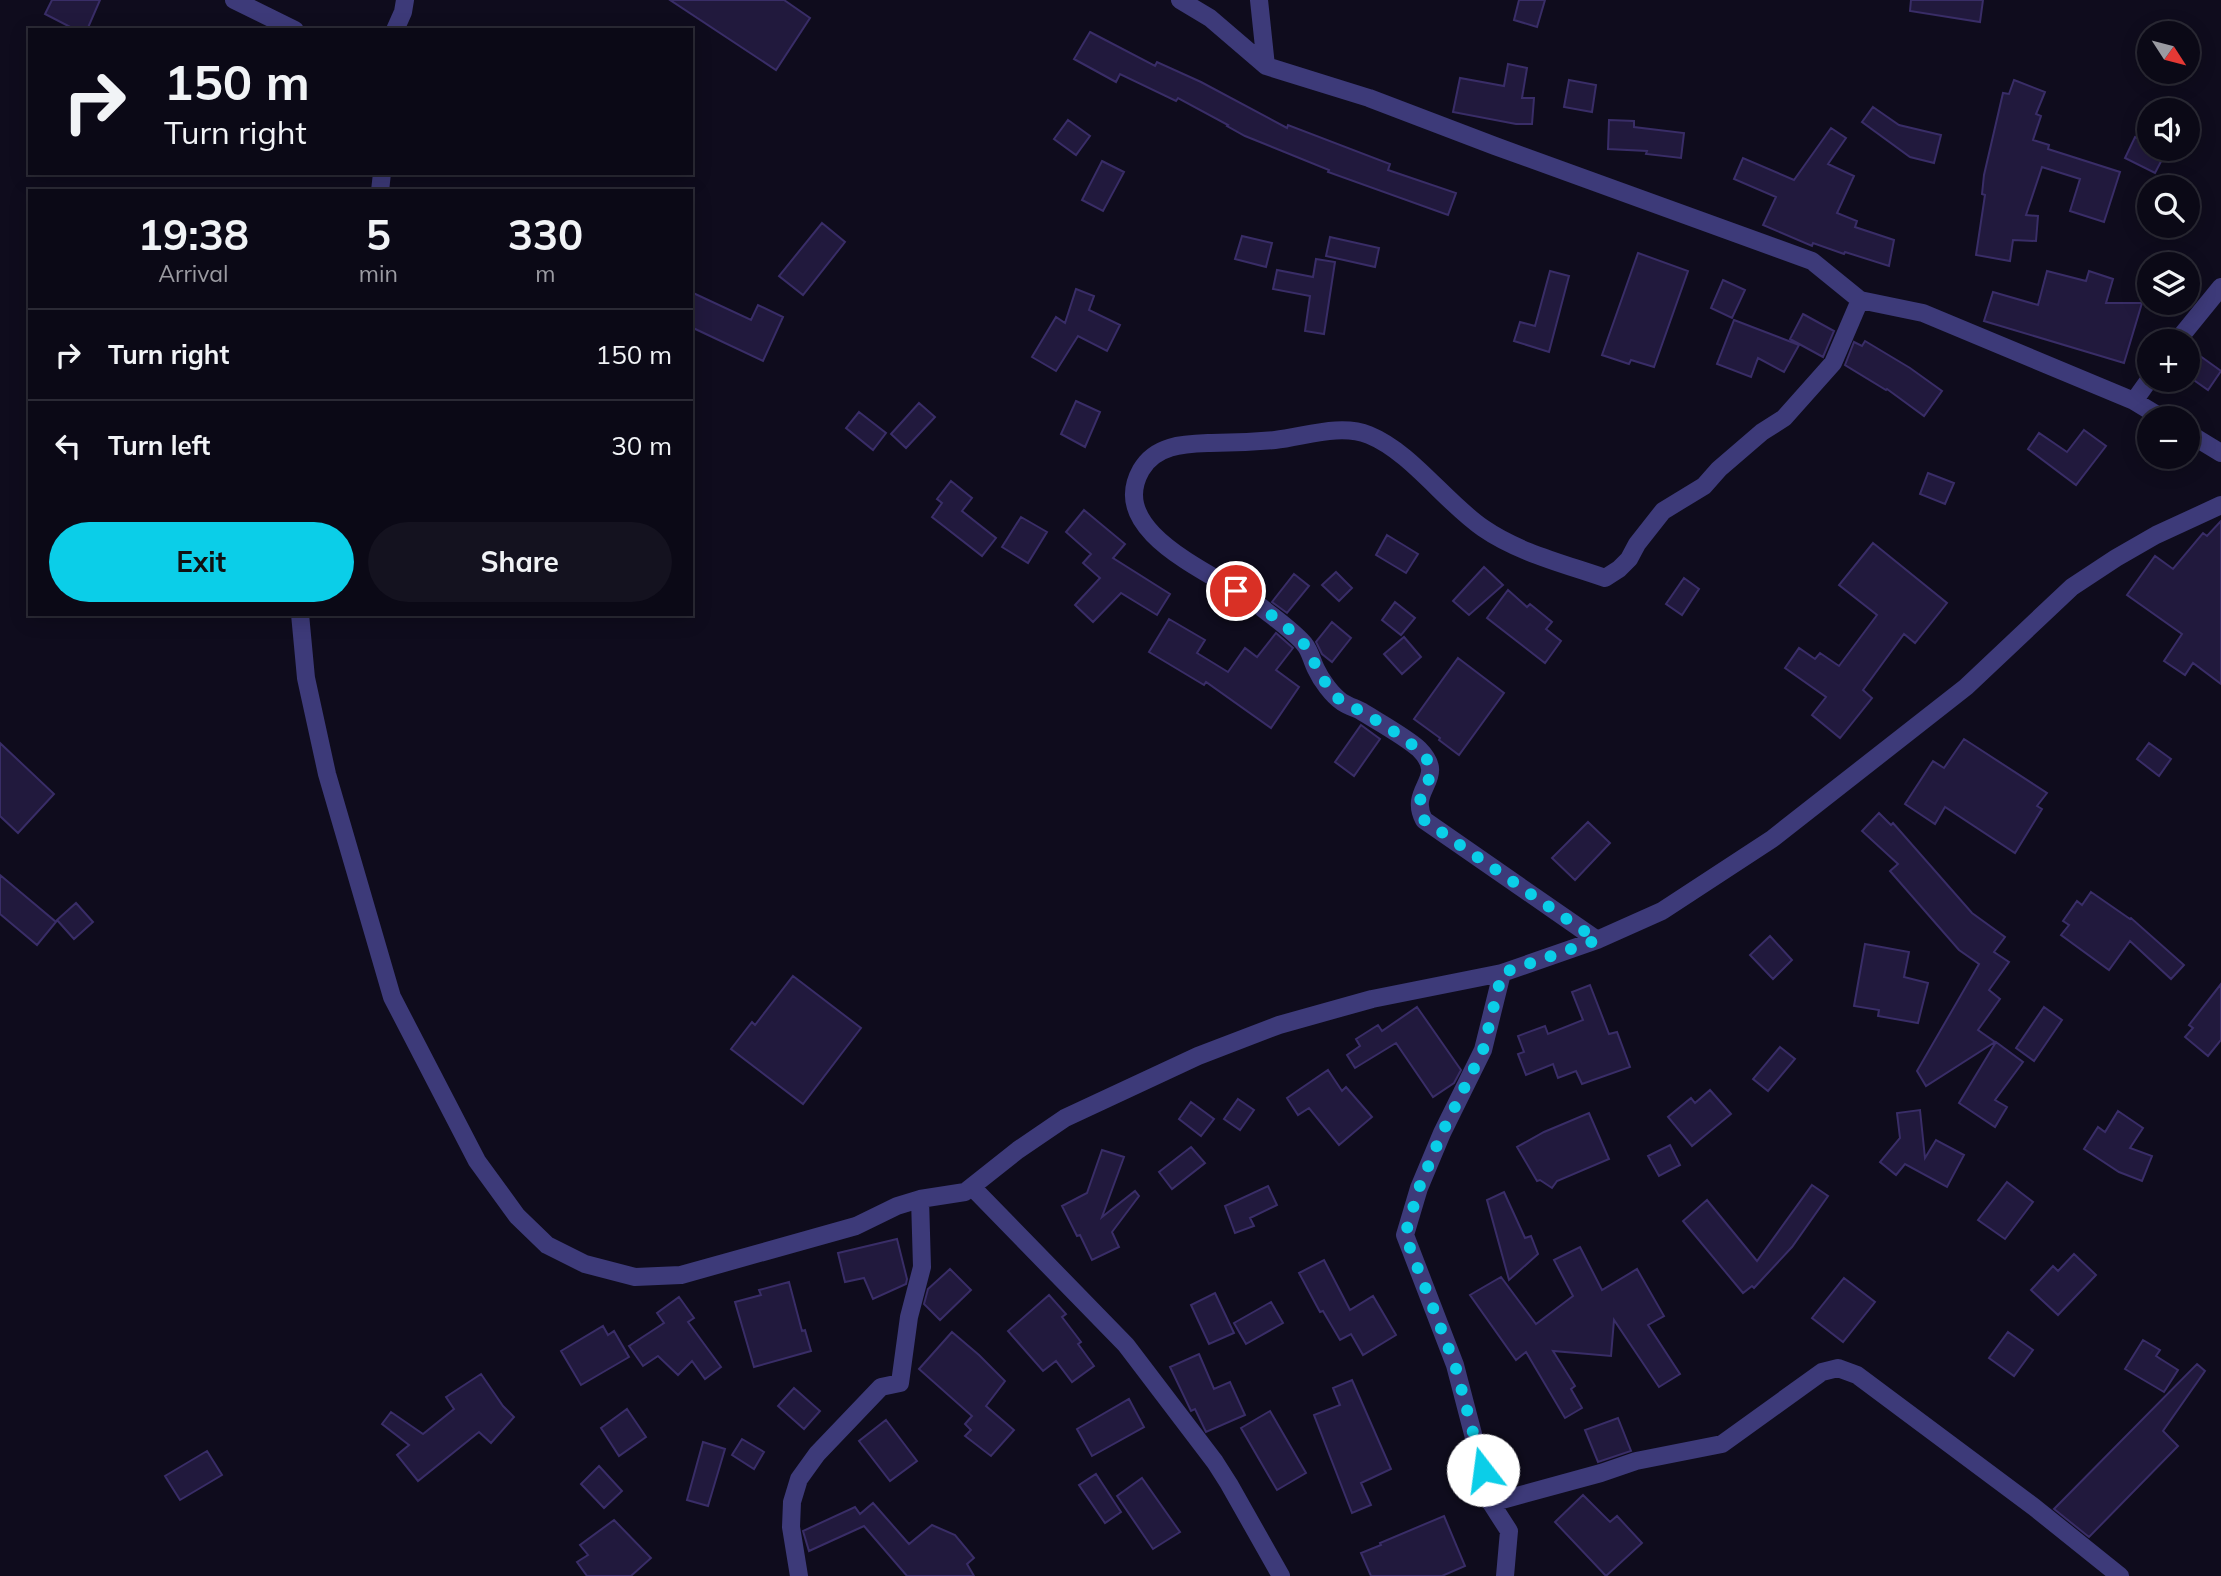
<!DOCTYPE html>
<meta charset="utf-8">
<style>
:root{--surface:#0b0916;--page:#14121f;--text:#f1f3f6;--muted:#9a9aa1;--line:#2b2a35;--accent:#0bcee8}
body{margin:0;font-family:Mulish,sans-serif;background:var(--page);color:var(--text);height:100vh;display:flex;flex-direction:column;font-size:26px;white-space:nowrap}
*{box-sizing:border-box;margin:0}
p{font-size:23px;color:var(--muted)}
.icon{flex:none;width:38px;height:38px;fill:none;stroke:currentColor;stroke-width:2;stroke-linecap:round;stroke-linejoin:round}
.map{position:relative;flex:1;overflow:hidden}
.details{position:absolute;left:28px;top:189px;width:665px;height:427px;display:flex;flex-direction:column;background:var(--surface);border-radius:0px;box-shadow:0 4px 18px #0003,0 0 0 2px var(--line)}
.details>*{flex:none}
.banner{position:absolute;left:28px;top:28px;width:665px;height:147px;border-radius:0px;box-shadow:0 4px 18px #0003,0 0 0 2px var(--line);background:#0b0916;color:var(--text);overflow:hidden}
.needle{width:46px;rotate:126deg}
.buttons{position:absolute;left:2137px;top:21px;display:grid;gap:14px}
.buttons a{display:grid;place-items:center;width:63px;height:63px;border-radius:50%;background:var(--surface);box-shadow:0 4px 18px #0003,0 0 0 2px var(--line);font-size:35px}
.pin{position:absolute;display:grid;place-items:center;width:60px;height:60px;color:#fff;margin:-30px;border:4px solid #fff;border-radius:50%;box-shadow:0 2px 7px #0007}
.me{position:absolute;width:77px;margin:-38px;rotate:345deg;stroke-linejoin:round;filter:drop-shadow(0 0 5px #0008)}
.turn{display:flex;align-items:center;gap:24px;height:147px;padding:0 21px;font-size:32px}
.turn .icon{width:91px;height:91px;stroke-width:2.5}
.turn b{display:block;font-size:49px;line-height:60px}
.eta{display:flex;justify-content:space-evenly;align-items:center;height:119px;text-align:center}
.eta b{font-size:42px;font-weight:700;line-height:49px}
.action{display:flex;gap:14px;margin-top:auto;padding:14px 21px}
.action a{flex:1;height:80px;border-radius:42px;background:var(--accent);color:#111;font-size:28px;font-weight:700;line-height:80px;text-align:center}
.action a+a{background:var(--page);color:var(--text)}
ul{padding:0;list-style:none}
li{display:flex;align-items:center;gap:21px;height:91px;padding:0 21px;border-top:2px solid var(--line)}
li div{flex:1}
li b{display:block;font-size:26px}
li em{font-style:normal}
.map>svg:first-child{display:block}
.building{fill:#21193d;stroke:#392d67;stroke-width:2}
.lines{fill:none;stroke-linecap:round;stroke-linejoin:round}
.street{stroke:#3d3a79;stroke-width:18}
.route{stroke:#0bcee8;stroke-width:12;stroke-dasharray:0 21.6}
</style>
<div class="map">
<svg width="2221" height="1576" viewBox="0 0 2221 1576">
<rect width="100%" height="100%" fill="#0f0c1d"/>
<path class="building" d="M52 0H100L87 30H76L45 14Z
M670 0H784L810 18 776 70Z
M1519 0H1545L1537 27 1514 20Z
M1911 0H1983L1980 22 1910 11Z
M1090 32 1155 66 1157 62 1201 82 1287 128 1288 125 1390 164 1388 170 1456 193 1448 215 1328 172 1329 170 1245 136 1227 126 1228 125 1178 98 1176 101 1120 74 1116 82 1074 59Z
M1508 64 1527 68 1522 98H1534L1532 124H1516L1453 112 1460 78 1504 86Z
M1569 80 1596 85 1592 112 1564 107Z
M2014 80 2045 92 2036 114 2041 116 2033 140 2049 145 2048 149 2120 172 2104 222 2070 211 2080 179 2042 167 2026 215 2038 216 2036 241 2013 240 2010 261 1976 255 1985 195 1982 194 1984 175 2003 93 2009 94Z
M1873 107 1899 125 1941 135 1934 163 1910 157 1862 122Z
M1068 120 1090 136 1076 155 1054 139Z
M1609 120 1634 121V127L1684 133 1681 158 1646 154 1647 151 1608 149Z
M1831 128 1846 138 1828 164 1854 176 1837 213 1857 221 1855 227 1894 240 1889 266 1845 252 1844 254 1813 243 1812 246 1763 225 1776 197 1734 179 1743 158 1794 180Z
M2135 137 2149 144V149H2158L2166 152 2155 173 2125 158Z
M1102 161 1124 172 1103 211 1082 200Z
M822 223 845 242 803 295 779 276Z
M1242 236 1272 243 1266 267 1235 259Z
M1330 237 1379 248 1375 267 1326 256Z
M1638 253 1688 271 1654 367 1631 360 1629 364 1602 355Z
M1316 259 1335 262 1324 334 1305 331 1310 296 1273 289 1277 270 1313 277Z
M1550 271 1569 276 1549 352 1514 341 1520 322 1535 326Z
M2047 271 2086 281 2089 271 2113 279 2106 303H2142L2124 363 1984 321 1993 292 2038 305Z
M1723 280 1745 290 1732 318 1711 308Z
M1076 289 1094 296 1089 310 1120 325 1107 351 1078 336 1056 371 1032 357 1056 317 1065 323Z
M691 292 751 320 758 305 783 317 763 361 691 327Z
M1803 314 1834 331 1823 357 1790 339Z
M1734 320 1799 345 1784 372 1758 358 1751 377 1717 364Z
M1865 341 1910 368 1942 391 1924 416 1887 389 1886 390 1845 365 1854 342 1862 346Z
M2196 353 2221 371 2208 390 2188 376V364Z
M1076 401 1100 412 1085 447 1061 434Z
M919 403 935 417 906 448 891 434Z
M859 412 886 433 873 450 846 428Z
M2084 430 2106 446 2076 485 2028 449 2039 433 2067 452Z
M1928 473 1954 483 1945 504 1920 494Z
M951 481 972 498 962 511 996 538 982 556 932 517 942 503 937 499Z
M1084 510 1125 544 1113 558 1170 594 1157 615 1121 593 1093 622 1075 605 1100 578 1083 563 1091 554 1066 532Z
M1021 517 1047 532 1028 563 1002 547Z
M2221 521V684L2193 663 2185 675 2164 661 2182 634 2127 595 2155 556 2173 569 2203 533 2207 536Z
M1387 535 1418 554 1406 573 1376 555Z
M1873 543 1947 603 1915 643 1904 634 1863 690 1872 698 1840 738 1812 715 1826 697 1785 668 1799 648 1815 659 1820 653 1839 666 1877 615 1839 585Z
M1484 567 1503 585 1469 615 1453 601Z
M1336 572 1352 588 1339 601 1322 585Z
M1294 574 1309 586 1287 613 1272 602Z
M1684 578 1699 589 1682 615 1666 604Z
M1508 590 1527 607 1530 604 1552 622 1546 629 1561 641 1545 663 1487 618Z
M1395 602 1415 618 1401 635 1382 620Z
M1169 619 1205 640 1197 653 1228 672 1245 648 1257 657 1276 633 1293 648 1276 670 1299 687 1271 728 1206 682 1204 685 1149 652Z
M1332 622 1351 638 1332 662 1322 654 1316 642Z
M1404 637 1421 657 1402 674 1384 654Z
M1458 658 1504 693 1459 755 1439 740 1440 738 1414 719Z
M1361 725 1380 739 1354 776 1335 762Z
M1964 739 2047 793 2037 806 2042 809 2015 853 1945 807 1935 824 1905 804 1933 761 1944 768Z
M0 743 54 794 18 833 0 816Z
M2149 743 2171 759 2159 776 2137 759Z
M1879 813 1891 825 1893 823 1972 913 2005 937 1994 952 2009 962 1989 990 2000 999 1978 1030 1995 1042 1926 1086 1917 1071 1979 964 1959 950 1890 871 1898 864 1862 831Z
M1588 822 1610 843 1575 880 1552 858Z
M0 875 56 922 37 945 0 914Z
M2091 892 2130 919 2131 918 2184 965 2171 979 2130 941 2109 970 2061 935 2069 925 2063 921 2077 901 2082 905Z
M76 903 93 922 74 939 57 920Z
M1770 936 1792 960 1773 979 1750 955Z
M1865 944 1909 952 1904 977 1928 983 1918 1023 1878 1016 1879 1010 1854 1006Z
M793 976 861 1028 803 1104 731 1049 752 1022 755 1025Z
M2221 984V1040L2208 1056 2185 1037 2193 1028 2189 1025Z
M1590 985 1609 1034 1617 1032 1630 1067 1582 1084 1576 1071 1558 1078 1553 1064 1526 1075 1518 1054 1524 1052 1518 1036 1545 1026 1548 1034 1583 1020 1572 992Z
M1417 1007 1461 1070 1454 1083 1433 1097 1396 1043 1355 1068 1347 1055 1360 1046 1356 1039 1378 1025 1382 1031Z
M2044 1007 2062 1020 2034 1061 2016 1048Z
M1996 1042 2023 1062 1995 1100 2007 1107 1995 1127 1959 1103Z
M1780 1047 1795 1059 1768 1091 1753 1079Z
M1328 1070 1342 1091 1346 1087 1372 1117 1339 1145 1309 1108 1298 1115 1287 1098Z
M1710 1090 1731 1114 1692 1146 1668 1117 1691 1098 1695 1103Z
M1238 1099 1254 1110 1240 1130 1224 1119Z
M1191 1102 1214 1119 1201 1136 1179 1119Z
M1920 1110 1925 1158 1936 1140 1964 1155 1947 1187 1905 1164 1896 1175 1880 1162 1900 1138 1897 1113Z
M2118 1111 2143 1128 2130 1148 2152 1156 2142 1181 2119 1172 2084 1149 2098 1127 2105 1132Z
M1589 1113 1609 1159 1557 1181 1552 1188 1540 1180 1537 1181 1517 1147 1544 1132Z
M1670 1145 1680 1165 1659 1176 1648 1156Z
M1191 1147 1205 1163 1172 1189 1159 1172Z
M1102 1150 1124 1157 1102 1217 1135 1191 1139 1196 1112 1232 1119 1247 1092 1260 1080 1235 1077 1236 1062 1206 1087 1193Z
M2007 1182 2033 1202 2005 1239 1978 1220Z
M1812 1185 1828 1196 1792 1247 1754 1288 1752 1286 1743 1293 1683 1221 1707 1200 1757 1261Z
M1268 1186 1277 1205 1250 1218 1254 1226 1235 1233 1225 1206Z
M1504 1192 1525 1238 1531 1236 1538 1254 1509 1280 1487 1200Z
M897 1239 907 1279 906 1284 873 1299 864 1278 845 1282 838 1253Z
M1580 1247 1602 1290 1637 1269 1664 1316 1648 1325 1680 1374 1659 1387 1614 1320 1611 1356 1553 1351 1575 1386 1571 1389 1582 1408 1565 1418 1526 1352 1516 1360 1470 1295 1501 1277 1536 1324 1573 1296 1554 1260Z
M2074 1254 2096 1275 2058 1315 2031 1290 2053 1266 2058 1271Z
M1324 1260 1350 1310 1373 1296 1396 1335 1363 1355 1351 1334 1340 1340 1323 1311 1320 1312 1299 1273Z
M950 1269 971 1290 940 1320 924 1304 928 1289Z
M1844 1278 1875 1302 1843 1342 1812 1318Z
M789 1282 802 1331 805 1330 811 1351 754 1367 735 1302 761 1295 759 1290Z
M1215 1293 1234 1333 1209 1344 1191 1305Z
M1049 1295 1066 1314 1062 1317 1081 1342 1078 1344 1094 1366 1072 1382 1056 1361 1043 1371 1008 1331Z
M679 1297 694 1318 688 1322 721 1367 705 1379 692 1361 678 1375 658 1356 643 1366 629 1346 664 1323 657 1313Z
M1271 1302 1283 1323 1246 1344 1234 1323Z
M603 1326 608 1335 614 1331 629 1357 581 1385 561 1351Z
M952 1332 979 1355 1005 1381 986 1406 1014 1430 991 1456 965 1436 971 1430 965 1424 972 1416 919 1369Z
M2008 1332 2033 1350 2014 1376 1989 1358Z
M2143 1340 2160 1350 2156 1356 2178 1370 2164 1392 2125 1369Z
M1199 1354 1214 1389 1230 1382 1245 1415 1206 1432 1195 1409 1191 1411 1170 1367Z
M2197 1364 2205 1371 2163 1431 2178 1446 2089 1537 2054 1509Z
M481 1374 503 1406 514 1417 491 1443 479 1432 418 1481 397 1455 409 1445 382 1424 391 1412 423 1434 454 1409 446 1397Z
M1352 1380 1391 1469 1361 1483 1371 1505 1352 1513 1314 1415 1340 1405 1333 1388Z
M794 1388 820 1411 804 1429 778 1406Z
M1129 1399 1144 1427 1092 1456 1077 1429Z
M627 1409 646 1437 619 1456 601 1428Z
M1270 1411 1306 1473 1277 1490 1241 1428Z
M1618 1418 1631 1451 1598 1462 1585 1430Z
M886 1420 917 1461 890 1481 859 1441Z
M742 1439 764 1452 754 1469 732 1455Z
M703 1442 725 1449 708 1506 687 1500Z
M207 1451 222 1475 180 1500 165 1476Z
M599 1466 622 1491 604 1508 581 1484Z
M1096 1474 1121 1512 1105 1523 1079 1485Z
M1142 1478 1180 1532 1153 1549 1117 1496Z
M1583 1495 1610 1522 1617 1516 1642 1543 1606 1576 1555 1522Z
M873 1503 909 1544 932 1525 955 1535 974 1558 967 1564 974 1576H907L864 1526 809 1551 803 1531 855 1507 860 1514Z
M1444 1516 1465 1566 1442 1576H1371L1361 1553 1381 1545 1380 1543Z
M614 1520 651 1558 631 1576H587L577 1562 588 1555 580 1545Z"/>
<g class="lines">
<path class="street" d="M234 0 295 30
M1180 0 1210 18 1266 66 1369 98 1495 146 1812 261 1860 300 1923 313 2134 401 2162 418
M1259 0 1266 66
M395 30 403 12 405 0
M380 191 382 173
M2177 341 2221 287
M2134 401 2149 380
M2188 433 2221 453
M300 614 306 678 327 774 392 997 477 1161 517 1216 547 1245 585 1264 635 1277 681 1275 856 1226 897 1206 920 1199 965 1192 1018 1150 1065 1118 1198 1056 1279 1025 1372 999 1502 973 1597 940 1662 911 1772 839 1966 687 2072 587 2116 558 2156 535 2221 505
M1597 940 1424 820C1407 788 1449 779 1419 749 1406 737 1377 721 1361 711 1355 708 1348 706 1342 702 1332 695 1321 680 1316 669 1312 661 1310 651 1305 645 1296 633 1273 617 1261 607 1224 576 1104 536 1141 470 1156 444 1185 444 1211 443 1232 443 1254 442 1275 440 1304 437 1340 423 1369 435 1411 452 1445 502 1483 528 1519 553 1565 564 1605 578L1619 569 1629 559 1637 544 1663 511 1704 486 1719 469 1762 432 1784 418 1833 363 1860 300
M1502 973 1483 1050 1442 1133 1419 1188 1405 1235 1455 1365 1491 1503 1509 1531 1505 1576
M973 1188 1126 1345 1215 1462 1229 1484 1281 1576
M1491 1503 1601 1473 1636 1461 1722 1444 1822 1372 1838 1368 1857 1375 2034 1507 2120 1576
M799 1576 791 1527 792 1502 799 1479 817 1454 881 1387 900 1383 909 1317 922 1267 920 1199"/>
</g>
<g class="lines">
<path class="route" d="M1236 591C1252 600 1298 633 1306 647 1317 666 1324 686 1341 701 1346 705 1354 707 1360 711 1378 721 1417 744 1428 761 1440 781 1409 792 1424 820L1597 940 1502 973 1483 1050 1442 1133 1419 1188 1405 1235 1455 1365 1483 1470"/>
</g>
</svg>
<div class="buttons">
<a><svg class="needle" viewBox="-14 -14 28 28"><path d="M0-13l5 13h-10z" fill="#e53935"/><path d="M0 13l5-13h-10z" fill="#9a9aa1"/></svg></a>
<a><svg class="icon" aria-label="sound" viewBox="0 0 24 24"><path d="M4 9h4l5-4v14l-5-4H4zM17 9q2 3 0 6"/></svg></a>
<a><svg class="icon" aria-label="search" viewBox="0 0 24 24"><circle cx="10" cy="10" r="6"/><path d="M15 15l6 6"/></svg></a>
<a><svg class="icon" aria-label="layers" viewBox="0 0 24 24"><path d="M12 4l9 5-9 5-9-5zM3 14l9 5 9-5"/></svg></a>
<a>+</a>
<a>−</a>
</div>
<div class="pin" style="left:1236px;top:591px;background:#d93025"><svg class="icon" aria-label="arrive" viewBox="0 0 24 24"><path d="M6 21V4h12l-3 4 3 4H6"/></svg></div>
<svg class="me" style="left:1483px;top:1470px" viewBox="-20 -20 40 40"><circle r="19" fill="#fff"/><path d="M0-13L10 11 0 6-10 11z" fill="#0bcee8"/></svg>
<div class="banner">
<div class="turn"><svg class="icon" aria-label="right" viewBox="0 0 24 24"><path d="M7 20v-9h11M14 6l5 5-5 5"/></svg><div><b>150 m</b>Turn right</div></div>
</div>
<section class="details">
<div class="eta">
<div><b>19:38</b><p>Arrival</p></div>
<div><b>5</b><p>min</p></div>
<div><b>330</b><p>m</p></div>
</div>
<ul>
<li><svg class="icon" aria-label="right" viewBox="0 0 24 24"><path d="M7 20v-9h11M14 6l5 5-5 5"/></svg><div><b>Turn right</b></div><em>150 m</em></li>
<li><svg class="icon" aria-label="left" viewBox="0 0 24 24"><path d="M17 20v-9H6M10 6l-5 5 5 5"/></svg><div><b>Turn left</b></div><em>30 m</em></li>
</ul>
<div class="action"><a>Exit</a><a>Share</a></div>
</section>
</div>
